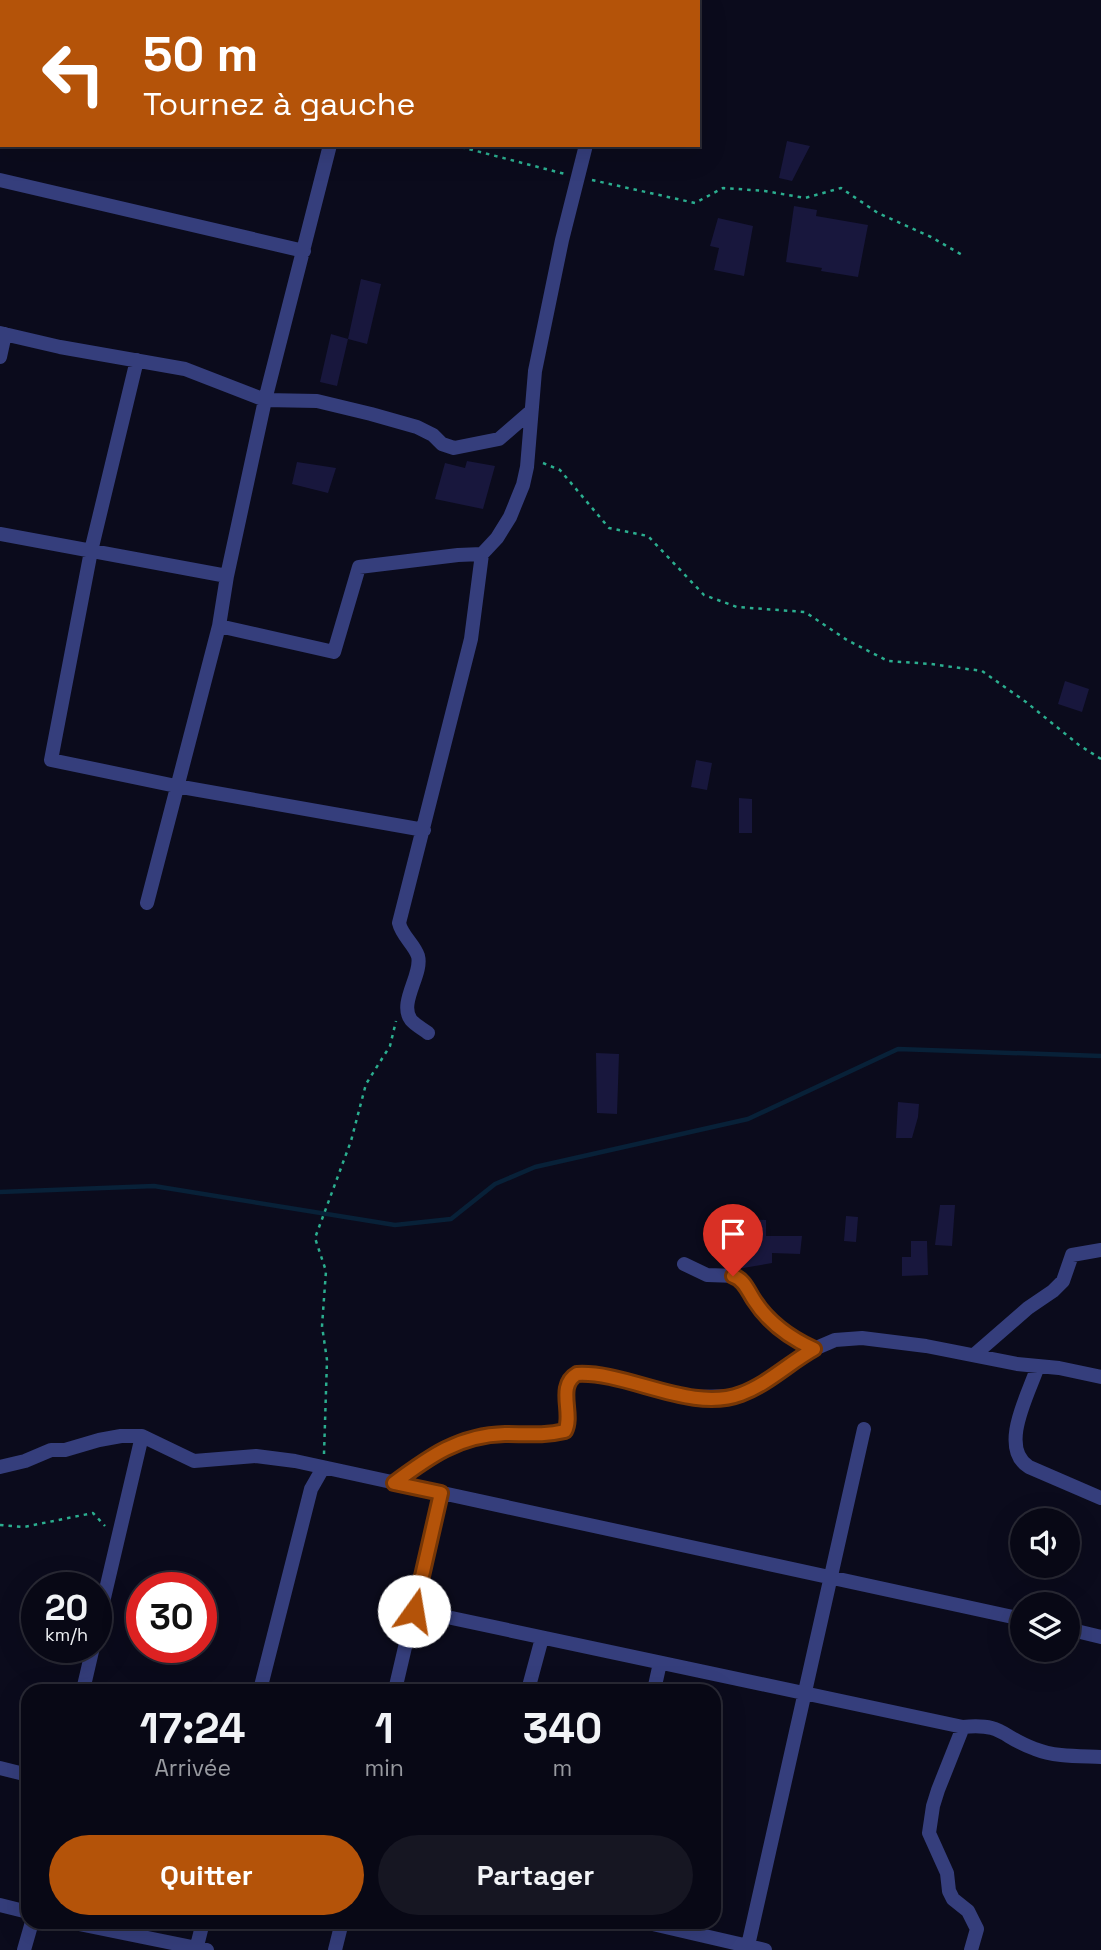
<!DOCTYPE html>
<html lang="fr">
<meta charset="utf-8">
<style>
:root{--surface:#080815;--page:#161622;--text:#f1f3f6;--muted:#989aa0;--line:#292934;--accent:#b45309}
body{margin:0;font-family:"Space Grotesk",sans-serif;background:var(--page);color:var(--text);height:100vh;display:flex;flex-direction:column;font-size:26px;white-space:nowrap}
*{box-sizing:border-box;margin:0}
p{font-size:23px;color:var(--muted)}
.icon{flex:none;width:38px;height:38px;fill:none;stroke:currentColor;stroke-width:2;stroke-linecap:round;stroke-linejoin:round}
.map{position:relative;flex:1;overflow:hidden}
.panel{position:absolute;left:21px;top:1684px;width:700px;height:245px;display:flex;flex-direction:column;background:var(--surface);border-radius:21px;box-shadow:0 7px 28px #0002,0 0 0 2px var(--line)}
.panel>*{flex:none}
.banner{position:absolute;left:0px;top:0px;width:700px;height:147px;box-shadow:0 7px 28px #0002,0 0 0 2px var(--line);background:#b45309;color:#fff;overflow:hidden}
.controls{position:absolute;left:1010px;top:1508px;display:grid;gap:14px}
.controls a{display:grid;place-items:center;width:70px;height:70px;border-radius:50%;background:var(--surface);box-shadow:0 7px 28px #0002,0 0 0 2px var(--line);font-size:35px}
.speed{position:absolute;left:21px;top:1572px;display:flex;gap:14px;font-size:35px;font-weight:700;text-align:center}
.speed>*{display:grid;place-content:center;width:91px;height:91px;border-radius:50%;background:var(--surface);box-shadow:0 7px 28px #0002,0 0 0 2px var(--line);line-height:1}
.speed small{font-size:18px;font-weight:400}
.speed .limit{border:10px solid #d22;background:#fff;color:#111}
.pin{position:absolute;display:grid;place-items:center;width:60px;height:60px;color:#fff;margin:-72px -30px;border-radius:50% 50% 50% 0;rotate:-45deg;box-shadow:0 0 7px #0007}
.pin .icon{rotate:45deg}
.me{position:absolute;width:77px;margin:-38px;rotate:13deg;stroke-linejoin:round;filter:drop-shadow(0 0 5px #0008)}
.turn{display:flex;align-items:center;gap:24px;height:147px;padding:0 28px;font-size:32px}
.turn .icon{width:91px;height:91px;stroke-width:2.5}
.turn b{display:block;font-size:49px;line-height:60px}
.eta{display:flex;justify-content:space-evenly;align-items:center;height:119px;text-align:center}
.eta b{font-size:42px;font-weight:800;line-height:49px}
.cta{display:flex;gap:14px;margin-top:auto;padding:14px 28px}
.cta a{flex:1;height:80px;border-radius:42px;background:var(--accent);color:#fff;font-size:28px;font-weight:800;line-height:80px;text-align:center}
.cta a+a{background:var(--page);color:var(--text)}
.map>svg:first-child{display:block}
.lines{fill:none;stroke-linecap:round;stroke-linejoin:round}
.stream{stroke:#082138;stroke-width:4.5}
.building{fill:#18173d}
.path{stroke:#2bae8f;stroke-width:2.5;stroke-dasharray:3.5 5;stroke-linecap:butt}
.minor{stroke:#353e7c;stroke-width:14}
.route-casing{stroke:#753606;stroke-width:18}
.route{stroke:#b45309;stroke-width:12}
</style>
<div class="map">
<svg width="1101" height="1950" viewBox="0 0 1101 1950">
<rect width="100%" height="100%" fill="#0b0b1c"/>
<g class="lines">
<path class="stream" d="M0 1192 154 1186 395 1225 451 1219 495 1184 535 1167 748 1119 898 1049 1101 1056"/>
</g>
<path class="building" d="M787 141 810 146 792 181 779 178Z
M794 206 817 210 816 216 868 225 858 277 821 271 822 268 786 262Z
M718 218 753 226 744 276 714 270 719 248 710 246Z
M361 279 381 284 367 344 348 339Z
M331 334 348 339 337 386 320 382Z
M467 461 495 466 483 509 435 499 445 463 465 468Z
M297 462 336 468 328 493 292 484Z
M1065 681 1089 689 1082 712 1058 704Z
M696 760 712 763 707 790 691 787Z
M739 798 752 799V833H739Z
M596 1053 619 1054 617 1114 597 1113Z
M898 1102 919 1104 918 1117 912 1138H896Z
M940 1205H955L952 1246 935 1245Z
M846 1216 858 1217 856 1242 844 1241Z
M747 1219 766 1220V1236H802L800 1254 772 1253V1263L743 1268 735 1266V1263L725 1264 723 1239H745Z
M911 1241H927L928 1275 902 1276V1257H911Z"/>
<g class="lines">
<path class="path" d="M453 145 565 174
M592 180 695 203 723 188 765 191 805 198 841 188 878 213 931 237 964 256
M543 463 560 470 609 528 648 536 704 595 737 607 805 612 847 640 888 661 931 664 982 671 1026 702 1079 745 1101 759
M324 1454 327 1360 322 1326 326 1271 315 1238 351 1141 366 1084 390 1046 396 1021
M0 1525 24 1527 93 1513 105 1526"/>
<path class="minor" d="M421 0 428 2
M363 2V0
M619 2 620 0
M0 31 2 32
M0 180 304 251
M0 333 60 347 185 369 265 400 317 401 371 414 417 427 433 435 442 444 454 448 499 439 529 413
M0 357 5 334
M137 360 91 551 51 760 176 786 424 830
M0 534 227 576
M219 626 334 652 359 567 458 555 482 554
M147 903 219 626 227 576 265 400 330 145
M428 1033C423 1029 415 1025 411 1020 398 1003 423 974 418 956 414 944 402 936 399 923L471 639 482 554 497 538 510 517 523 485 527 467 535 371 562 240 586 145
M684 1264 707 1275 737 1276 740 1278C763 1313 775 1331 814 1349
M974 1355 1028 1308 1053 1291 1063 1281 1072 1255 1101 1250
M1038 1366C1029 1393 998 1448 1029 1467L1101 1498
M0 1467 25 1461 51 1450H65L99 1440 121 1436H142L194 1461 256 1456 295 1461 1022 1619
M394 1483C429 1457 459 1435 505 1434 526 1434 544 1436 565 1431 574 1414 556 1386 577 1374L599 1375 693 1397 738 1396 757 1388 814 1349 835 1340 862 1338 926 1346 1017 1364 1059 1368 1101 1377
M414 1610 963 1727C1004 1723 1001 1737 1035 1749 1055 1757 1079 1756 1101 1757
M1068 1629 1101 1637
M96 1632 142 1436
M83 1690 93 1647
M260 1690 311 1489 323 1468
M395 1690 441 1493
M528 1690 542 1638
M654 1690 660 1663
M963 1727 938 1790 933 1806 929 1833 947 1873 949 1891 953 1899 968 1911 977 1929 971 1950
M0 1768 28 1775
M0 1905 28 1912
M69 1922 207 1950
M644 1922 765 1950
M24 1950 32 1922
M196 1950 203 1922
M335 1950 342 1922
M747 1950 864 1429"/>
</g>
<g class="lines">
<g class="route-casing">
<path id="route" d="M414 1611 441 1493 394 1483C429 1457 459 1435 505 1434 526 1434 544 1436 565 1431 574 1414 556 1386 577 1374 627 1371 691 1413 741 1394 768 1384 789 1363 814 1349 790 1338 768 1322 754 1300 748 1291 744 1279 733 1276"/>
</g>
<use href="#route" class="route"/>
</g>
</svg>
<div class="controls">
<a><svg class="icon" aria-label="sound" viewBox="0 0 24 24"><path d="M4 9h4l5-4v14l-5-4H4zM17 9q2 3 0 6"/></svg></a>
<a><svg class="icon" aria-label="layers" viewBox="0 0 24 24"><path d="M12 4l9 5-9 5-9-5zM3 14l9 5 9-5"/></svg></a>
</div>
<div class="speed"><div>20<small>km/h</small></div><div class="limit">30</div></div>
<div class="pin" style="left:733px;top:1276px;background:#d93025"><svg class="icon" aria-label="arrive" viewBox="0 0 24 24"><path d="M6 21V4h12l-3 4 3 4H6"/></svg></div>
<svg class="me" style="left:414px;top:1611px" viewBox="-20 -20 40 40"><circle r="19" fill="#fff"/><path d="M0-13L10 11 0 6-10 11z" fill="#b45309"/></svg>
<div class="banner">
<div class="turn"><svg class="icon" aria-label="left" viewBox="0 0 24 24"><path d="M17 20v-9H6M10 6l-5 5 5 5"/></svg><div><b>50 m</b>Tournez à gauche</div></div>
</div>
<section class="panel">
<div class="eta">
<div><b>17:24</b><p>Arrivée</p></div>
<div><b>1</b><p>min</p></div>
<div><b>340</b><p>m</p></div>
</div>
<div class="cta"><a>Quitter</a><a>Partager</a></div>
</section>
</div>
